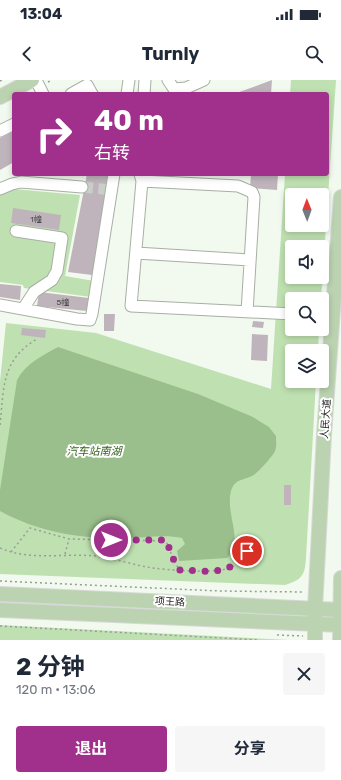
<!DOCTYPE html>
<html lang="zh">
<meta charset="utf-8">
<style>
:root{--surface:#fff;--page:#f6f6f7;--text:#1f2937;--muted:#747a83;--accent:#a1308c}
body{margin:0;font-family:Rubik,"Noto Sans SC",sans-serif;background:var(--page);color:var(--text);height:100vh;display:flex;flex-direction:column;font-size:15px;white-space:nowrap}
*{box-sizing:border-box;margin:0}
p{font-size:13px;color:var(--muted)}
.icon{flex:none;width:22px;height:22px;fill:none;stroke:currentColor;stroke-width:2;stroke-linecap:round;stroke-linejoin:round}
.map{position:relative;height:560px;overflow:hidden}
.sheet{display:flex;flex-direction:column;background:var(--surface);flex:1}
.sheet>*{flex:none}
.hud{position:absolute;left:12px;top:12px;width:317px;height:84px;border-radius:4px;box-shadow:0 2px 6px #0003;background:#a1308c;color:#fff;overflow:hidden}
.needle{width:26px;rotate:359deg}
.tools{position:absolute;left:285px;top:108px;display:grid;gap:8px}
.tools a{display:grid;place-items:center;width:44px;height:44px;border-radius:4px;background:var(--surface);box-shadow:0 2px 6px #0003;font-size:20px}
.pin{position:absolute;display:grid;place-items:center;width:34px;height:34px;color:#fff;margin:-17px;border:2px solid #fff;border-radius:50%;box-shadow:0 1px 4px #0007}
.me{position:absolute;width:44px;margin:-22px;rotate:90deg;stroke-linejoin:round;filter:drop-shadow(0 0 3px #0008)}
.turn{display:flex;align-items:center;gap:14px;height:84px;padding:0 16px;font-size:18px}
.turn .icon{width:52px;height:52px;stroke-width:2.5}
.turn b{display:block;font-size:28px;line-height:34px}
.round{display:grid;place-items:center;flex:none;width:42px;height:42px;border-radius:4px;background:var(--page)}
.summary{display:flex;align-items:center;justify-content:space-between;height:68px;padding:0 16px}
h1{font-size:24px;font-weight:700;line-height:30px}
.button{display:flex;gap:8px;margin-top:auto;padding:8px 16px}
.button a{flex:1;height:46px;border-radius:4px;background:var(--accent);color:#fff;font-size:16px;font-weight:700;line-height:46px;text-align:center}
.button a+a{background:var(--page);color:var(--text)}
.status{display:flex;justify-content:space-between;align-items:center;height:28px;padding:0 20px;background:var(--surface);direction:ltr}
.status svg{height:11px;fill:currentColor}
header{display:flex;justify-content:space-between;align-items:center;height:52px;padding:0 16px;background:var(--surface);font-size:18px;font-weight:700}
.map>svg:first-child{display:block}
.green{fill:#bfe1b1;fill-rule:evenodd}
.water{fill:#9bbf8c}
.building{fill:#bfb4bc}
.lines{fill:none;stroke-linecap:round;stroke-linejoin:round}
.minor-tunnel{stroke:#c8cfc6;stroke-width:11;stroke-dasharray:11 5.5;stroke-linecap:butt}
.minor-casing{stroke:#a8afa5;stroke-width:13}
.major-casing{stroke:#d7d8d7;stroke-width:16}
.path{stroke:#989d96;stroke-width:1.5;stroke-dasharray:2 3;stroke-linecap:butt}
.minor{stroke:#fff;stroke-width:11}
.major{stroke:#bbd3b0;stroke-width:14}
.route{stroke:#a1308c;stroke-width:7;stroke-dasharray:0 12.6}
.labels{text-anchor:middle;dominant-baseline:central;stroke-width:4;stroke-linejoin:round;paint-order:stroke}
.number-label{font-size:8px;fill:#494948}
.street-label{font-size:10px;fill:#222521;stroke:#fff}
.water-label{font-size:11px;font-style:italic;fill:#34611c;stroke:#fff}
</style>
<div class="status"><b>13:04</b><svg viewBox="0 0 49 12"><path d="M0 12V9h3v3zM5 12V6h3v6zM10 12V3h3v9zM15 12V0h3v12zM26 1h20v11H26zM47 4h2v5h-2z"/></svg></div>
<header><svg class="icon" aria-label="back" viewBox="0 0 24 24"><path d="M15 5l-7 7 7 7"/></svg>Turnly<svg class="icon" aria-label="search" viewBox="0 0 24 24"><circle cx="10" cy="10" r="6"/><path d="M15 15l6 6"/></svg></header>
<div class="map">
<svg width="341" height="560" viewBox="0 0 341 560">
<rect width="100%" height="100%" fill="#f2f9ef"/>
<path class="green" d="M291 0H336L321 219H292V249H319L318 271H292V301H316L306 478C305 495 302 500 285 505L0 494V301L6 243 96 253 271 309 285 94H327V14H290ZM292 115H322V145H292ZM292 167H322V197H292Z
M14 109 80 115 65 196 94 201 91 217 32 209 24 208 23 205 0 202V115Z
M0 545 289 560H0Z"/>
<path class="water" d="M58 267 198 314 253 337 269 347 276 356C276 360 277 367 275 371 273 376 256 395 252 396 244 400 236 399 232 408 223 431 246 463 227 478L179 481 177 471 185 464 182 458C165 454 144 458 127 458 82 459 40 453 0 431V410L17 300C26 283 42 276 58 267Z"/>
<path class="building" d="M272 0 271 14H234Z
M14 51V82L0 90V58Z
M87 94H111L92 195 68 192Z
M251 94H278L277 110 250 108Z
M13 128 61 135 59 150 11 143Z
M0 204 21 206 20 220 0 217Z
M39 212 89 218 87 231 37 226Z
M104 234H115L114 251H104Z
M253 241 264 242 263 248 252 247Z
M22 248 46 250 45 258 21 255Z
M252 254 268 255 267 281 251 280Z
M284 405H291V425H284Z"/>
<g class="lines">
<path class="minor-tunnel" d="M82 107 112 110"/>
<g class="minor-casing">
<path id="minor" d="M36 0 43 14
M168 0 174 9 186 8 204 0
M71 14 87 5 92 14
M127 14 129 0
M144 14 145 0
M0 51 14 44
M140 94 142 101 131 226 292 234
M142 101 238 106 252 112 254 117 247 232
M0 109 12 104 21 102 82 107
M16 151 62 158 57 191 52 200 34 212 23 229
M136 173 250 180
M0 225 77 239 90 240 92 234 114 94"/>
</g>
<g class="major-casing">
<path id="major" d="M0 17 32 0
M0 514 341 530
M0 530 341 545
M315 560V529L324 355 341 117
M340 560 341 498"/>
</g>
<path class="path" d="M0 1 2 0
M48 2 52 0
M0 345C4 308 1 280 37 259
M0 468C30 481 64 473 96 476 113 478 130 484 147 487 163 490 222 495 234 486 238 482 239 478 241 473L247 471
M11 472 30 448 69 459 166 461 175 483 179 489
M65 474 69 459
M0 501 220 511 304 512
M0 546 259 560
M277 555 303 556"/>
<use href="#minor" class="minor"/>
<use href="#major" class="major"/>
</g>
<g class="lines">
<path class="route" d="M111 460H166L175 483 180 490C200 490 234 498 241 473L247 471"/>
</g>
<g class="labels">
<g class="number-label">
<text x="36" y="139">1幢</text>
<text x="63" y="222">5幢</text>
</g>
<g class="street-label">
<text transform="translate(326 339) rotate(-86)">人民大道</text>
<text transform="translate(170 522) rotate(3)">项王路</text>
</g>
<g class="water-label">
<text x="94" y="371">汽车站南湖</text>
</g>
</g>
</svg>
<div class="tools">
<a><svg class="needle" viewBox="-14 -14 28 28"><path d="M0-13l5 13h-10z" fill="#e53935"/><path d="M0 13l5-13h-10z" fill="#747a83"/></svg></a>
<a><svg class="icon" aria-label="sound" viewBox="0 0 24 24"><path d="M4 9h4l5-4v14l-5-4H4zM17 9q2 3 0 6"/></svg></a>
<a><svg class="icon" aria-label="search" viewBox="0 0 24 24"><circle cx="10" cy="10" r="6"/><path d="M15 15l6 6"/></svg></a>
<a><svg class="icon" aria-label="layers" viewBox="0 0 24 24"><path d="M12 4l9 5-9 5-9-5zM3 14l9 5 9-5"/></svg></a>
</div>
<div class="pin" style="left:247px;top:471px;background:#d93025"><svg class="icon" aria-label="arrive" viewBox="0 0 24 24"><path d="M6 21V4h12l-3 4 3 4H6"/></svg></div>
<svg class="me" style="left:111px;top:460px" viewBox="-20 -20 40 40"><circle r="17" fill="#a1308c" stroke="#fff" stroke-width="3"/><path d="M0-11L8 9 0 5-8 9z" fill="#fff"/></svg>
<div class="hud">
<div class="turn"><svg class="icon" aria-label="right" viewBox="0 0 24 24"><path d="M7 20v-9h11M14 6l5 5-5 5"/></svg><div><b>40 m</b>右转</div></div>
</div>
</div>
<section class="sheet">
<div class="summary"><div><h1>2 分钟</h1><p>120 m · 13:06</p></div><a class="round"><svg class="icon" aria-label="close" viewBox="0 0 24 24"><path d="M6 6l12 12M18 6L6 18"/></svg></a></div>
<div class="button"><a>退出</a><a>分享</a></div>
</section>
